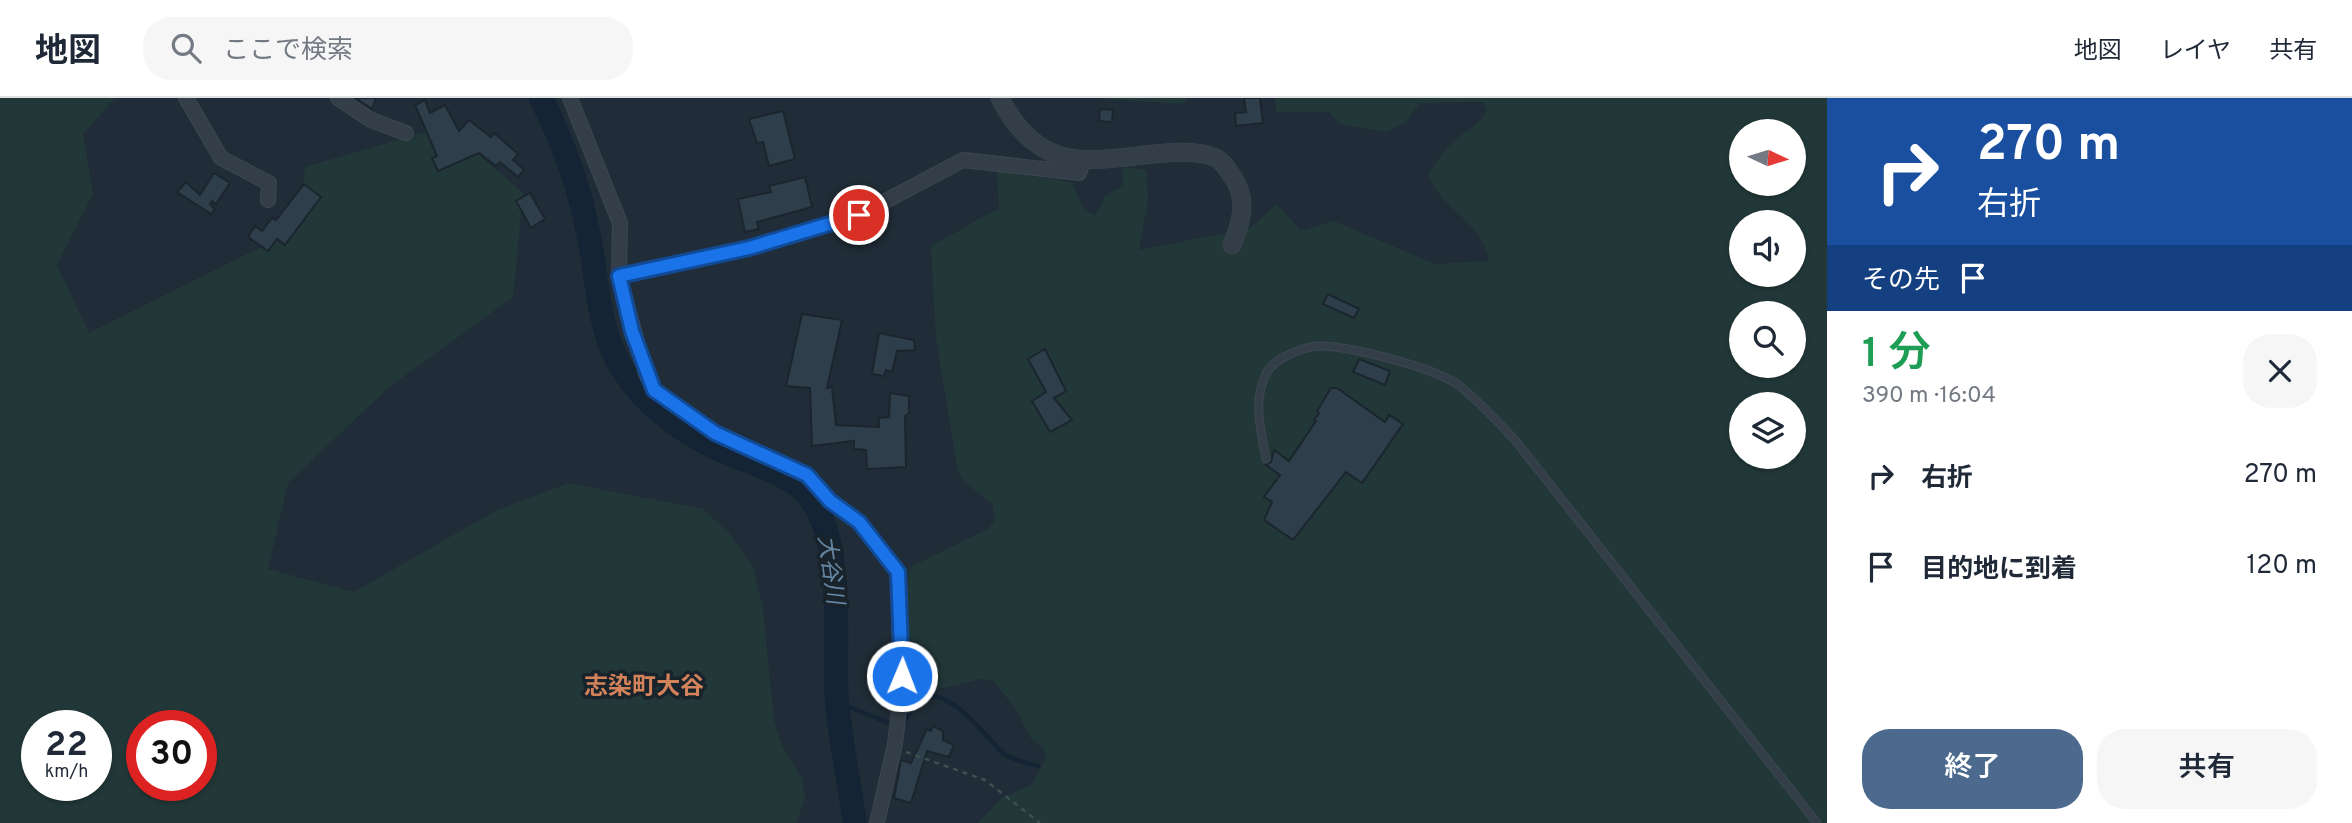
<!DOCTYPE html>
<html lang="ja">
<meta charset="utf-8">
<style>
:root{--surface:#fff;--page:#f6f6f7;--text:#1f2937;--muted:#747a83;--line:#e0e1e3;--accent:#4b6a8d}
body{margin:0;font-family:Overpass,"Noto Sans JP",sans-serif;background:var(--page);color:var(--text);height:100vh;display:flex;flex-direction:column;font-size:26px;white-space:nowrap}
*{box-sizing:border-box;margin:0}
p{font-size:23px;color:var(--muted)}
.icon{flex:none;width:38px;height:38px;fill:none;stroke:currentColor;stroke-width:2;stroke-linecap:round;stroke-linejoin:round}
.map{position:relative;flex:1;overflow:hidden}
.sheet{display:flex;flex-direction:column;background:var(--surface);width:525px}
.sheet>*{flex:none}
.guide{background:#1a4fa0;color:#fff;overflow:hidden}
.needle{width:46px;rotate:94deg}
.tools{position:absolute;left:1729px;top:21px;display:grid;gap:14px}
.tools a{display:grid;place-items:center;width:77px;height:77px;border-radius:50%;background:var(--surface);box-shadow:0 2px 5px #0004;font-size:35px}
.speed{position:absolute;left:21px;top:612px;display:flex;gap:14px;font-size:35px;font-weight:700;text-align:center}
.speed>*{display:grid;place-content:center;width:91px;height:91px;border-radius:50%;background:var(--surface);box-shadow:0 2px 5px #0004;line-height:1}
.speed small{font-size:18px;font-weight:400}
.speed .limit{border:10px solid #d22;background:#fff;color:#111}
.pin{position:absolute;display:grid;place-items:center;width:60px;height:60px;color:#fff;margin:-30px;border:4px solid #fff;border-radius:50%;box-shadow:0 2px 7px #0007}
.me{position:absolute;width:77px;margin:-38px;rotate:1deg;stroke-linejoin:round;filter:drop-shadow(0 0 5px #0008)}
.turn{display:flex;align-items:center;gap:24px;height:147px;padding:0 35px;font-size:32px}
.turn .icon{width:91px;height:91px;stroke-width:2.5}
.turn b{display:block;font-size:49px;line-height:60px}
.then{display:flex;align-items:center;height:66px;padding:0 35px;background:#0003;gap:14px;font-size:26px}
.round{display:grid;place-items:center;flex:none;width:74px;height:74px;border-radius:28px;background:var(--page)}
.overview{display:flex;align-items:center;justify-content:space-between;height:119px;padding:0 35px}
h1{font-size:42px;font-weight:600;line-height:52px;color:#1e9e55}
.cta{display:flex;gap:14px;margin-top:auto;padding:14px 35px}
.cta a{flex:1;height:80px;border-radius:28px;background:var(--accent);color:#fff;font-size:28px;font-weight:600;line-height:80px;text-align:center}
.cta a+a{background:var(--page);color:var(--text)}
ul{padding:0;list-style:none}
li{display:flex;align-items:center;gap:21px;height:91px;padding:0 35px}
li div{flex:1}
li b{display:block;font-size:26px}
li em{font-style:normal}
header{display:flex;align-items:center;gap:42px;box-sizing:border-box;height:98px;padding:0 35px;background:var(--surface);border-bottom:2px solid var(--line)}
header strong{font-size:33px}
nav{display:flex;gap:38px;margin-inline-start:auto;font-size:24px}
.search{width:490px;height:63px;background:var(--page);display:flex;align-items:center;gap:18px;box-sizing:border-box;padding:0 24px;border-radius:28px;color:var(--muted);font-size:26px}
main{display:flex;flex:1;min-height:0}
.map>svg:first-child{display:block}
.green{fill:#223838;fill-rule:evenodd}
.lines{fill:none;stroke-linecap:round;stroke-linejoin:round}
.stream{stroke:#142434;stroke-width:4.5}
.river{stroke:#142434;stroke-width:24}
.building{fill:#2f3e4b;stroke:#1b252e;stroke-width:2}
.service-casing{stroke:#3d4751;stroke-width:9}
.minor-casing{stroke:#3d4751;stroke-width:16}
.tertiary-casing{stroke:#3d4751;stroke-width:19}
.path{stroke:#3a5150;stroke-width:2.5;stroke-dasharray:5 5;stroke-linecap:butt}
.service{stroke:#333e48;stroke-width:7}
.minor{stroke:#333e48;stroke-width:14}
.tertiary{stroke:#333e48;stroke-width:18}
.route-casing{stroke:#114b97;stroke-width:18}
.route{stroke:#1a73e8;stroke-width:12}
.labels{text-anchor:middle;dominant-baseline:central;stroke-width:7;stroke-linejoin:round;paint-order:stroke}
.water-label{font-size:23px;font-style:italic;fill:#6687a4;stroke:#19232c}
.quarter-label{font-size:24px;font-weight:bold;fill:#d3835a;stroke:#19232c}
</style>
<header>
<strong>地図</strong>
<div class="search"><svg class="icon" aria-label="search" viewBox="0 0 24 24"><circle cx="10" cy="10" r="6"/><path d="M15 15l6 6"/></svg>ここで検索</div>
<nav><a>地図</a><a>レイヤ</a><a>共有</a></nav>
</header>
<main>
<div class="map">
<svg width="1827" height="725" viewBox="0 0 1827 725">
<rect width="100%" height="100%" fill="#202c37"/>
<path class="green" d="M0 0H115L83 36 93 96 57 167 89 235 297 131 305 69 446 28 523 95 513 199 388 290 288 385 268 471 354 494 495 413 569 385 703 411 729 435 753 469 763 511 774 624 783 649 802 680 805 700 796 725H0ZM37 628H96V688H37ZM142 628H201V688H142Z
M1095 0H1187L1183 6Z
M1275 0H1827V725H978L1002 700 1031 687 1046 661 1044 652 1030 639 1016 611 993 583 981 581 914 597 908 588V477L912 468 988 431 995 422 993 407 965 384 958 374 936 240 931 148 999 110 997 73 1072 84 1084 112 1096 117 1105 98 1123 87 1122 69 1146 72 1148 103 1139 152 1250 130 1277 106 1301 133 1334 123 1435 166 1489 163C1482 123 1443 113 1428 77 1437 63 1446 49 1460 38 1472 29 1479 26 1487 12L1483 4 1420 5 1406 24 1387 34 1340 26 1329 14H1276ZM1741 33H1794V86H1741ZM1741 124H1794V177H1741ZM1741 215H1794V268H1741ZM1741 306H1794V359H1741Z"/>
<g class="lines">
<path class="stream" d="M837 604 894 627
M902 628C907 621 910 611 916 605 944 578 987 641 1003 655 1011 662 1027 665 1038 668"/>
<path class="river" d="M541 0C563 44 580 91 589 139 598 183 598 234 623 272 645 307 683 335 720 352 744 362 770 370 793 384 851 421 832 544 837 605 841 645 849 685 855 725"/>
</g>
<path class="building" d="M355 0H376L372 11Z
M1244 0H1260L1263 25 1236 28 1235 15 1246 14Z
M425 2 430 15 445 7 459 33 469 22 491 39 494 35 518 56 513 62 524 72 518 79 500 64 496 68 479 55 438 73 432 60 437 58 415 7Z
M1100 11 1113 12 1112 24 1099 23Z
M783 13 795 61 769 68 763 44 757 45 749 21Z
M214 75 230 85 216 106 212 103 210 106 215 111 211 116 177 94 186 84 200 97Z
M805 79 812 109 757 124 759 131 745 134 738 101 771 94 769 88Z
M304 86 321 99 285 147 277 141 268 153 248 139 255 128 262 133 272 120 276 122Z
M530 95 545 121 531 130 516 103Z
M1328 196 1359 211 1354 220 1323 206Z
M802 216 842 222 827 290 832 289 836 327 879 329V320L889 319 890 295 909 298V315L905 318 906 369 867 371 866 352 854 351V343L812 348 810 290 786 288Z
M879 235 914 242 915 252 897 253 892 274 886 272 884 278 872 276Z
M1045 251 1066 293 1054 300 1072 322 1050 334 1032 303 1046 294 1028 261Z
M1359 261 1390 273 1385 287 1353 274Z
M1331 290H1337L1385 324 1389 317 1403 326 1362 385 1346 374 1293 442 1264 422 1272 404 1264 399 1280 377 1266 367 1271 364 1274 352 1289 363 1316 323 1314 322 1319 315 1317 313Z
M933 628 943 633V642L954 647 949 659 927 653 911 705 894 700 901 662 911 665 927 631 931 633Z"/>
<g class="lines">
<g class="service-casing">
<path id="service" d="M1266 361C1261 333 1253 305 1265 278 1272 260 1306 247 1324 248 1356 250 1431 269 1457 286 1478 302 1497 323 1515 342L1817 725"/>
</g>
<g class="minor-casing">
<path id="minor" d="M186 0 221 60 269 85 268 102
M338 0 371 22 406 35
M570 0 620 125 619 178 646 276 654 292 715 335 808 378 830 403 859 424 898 473 901 594 895 646 877 725
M619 178 749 150 859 117 963 62 1079 75 1084 61"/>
</g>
<g class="tertiary-casing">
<path id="tertiary" d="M1000 0C1013 26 1032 49 1061 58 1103 71 1180 43 1216 60 1224 64 1229 74 1234 81 1248 103 1241 125 1232 147"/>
</g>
<path class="path" d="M906 654 985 682 1040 725"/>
<use href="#service" class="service"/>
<use href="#minor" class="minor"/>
<use href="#tertiary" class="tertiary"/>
</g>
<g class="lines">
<g class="route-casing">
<path id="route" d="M859 117 749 150 619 178 632 233 654 292 715 335 807 377 830 403 859 424 898 474 902 578"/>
</g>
<use href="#route" class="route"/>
</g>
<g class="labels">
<g class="water-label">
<text transform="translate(829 472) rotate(82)">大谷川</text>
</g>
<g class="quarter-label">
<text x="644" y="590">志染町大谷</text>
</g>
</g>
</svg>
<div class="tools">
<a><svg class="needle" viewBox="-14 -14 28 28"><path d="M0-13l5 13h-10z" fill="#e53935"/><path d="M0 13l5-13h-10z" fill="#747a83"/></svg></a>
<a><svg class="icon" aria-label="sound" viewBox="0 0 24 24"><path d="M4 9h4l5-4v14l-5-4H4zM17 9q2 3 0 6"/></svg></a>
<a><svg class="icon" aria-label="search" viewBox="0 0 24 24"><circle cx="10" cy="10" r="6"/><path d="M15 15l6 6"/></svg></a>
<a><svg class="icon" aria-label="layers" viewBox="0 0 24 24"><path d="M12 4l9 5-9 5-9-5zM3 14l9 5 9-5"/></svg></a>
</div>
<div class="speed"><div>22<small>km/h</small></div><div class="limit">30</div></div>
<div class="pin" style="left:859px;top:117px;background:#d93025"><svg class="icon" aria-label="arrive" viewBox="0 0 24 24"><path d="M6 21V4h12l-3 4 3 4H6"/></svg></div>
<svg class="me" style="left:902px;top:578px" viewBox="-20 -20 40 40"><circle r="17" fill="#1a73e8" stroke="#fff" stroke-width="3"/><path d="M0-11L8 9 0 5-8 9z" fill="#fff"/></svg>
</div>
<section class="sheet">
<div class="guide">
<div class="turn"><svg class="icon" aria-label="right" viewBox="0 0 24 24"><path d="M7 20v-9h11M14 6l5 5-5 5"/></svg><div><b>270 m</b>右折</div></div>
<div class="then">その先<svg class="icon" aria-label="arrive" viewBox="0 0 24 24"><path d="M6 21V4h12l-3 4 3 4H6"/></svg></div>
</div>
<div class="overview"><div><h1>1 分</h1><p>390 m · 16:04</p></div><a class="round"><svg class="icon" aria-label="close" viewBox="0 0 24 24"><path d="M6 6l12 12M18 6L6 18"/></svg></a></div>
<ul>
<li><svg class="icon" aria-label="right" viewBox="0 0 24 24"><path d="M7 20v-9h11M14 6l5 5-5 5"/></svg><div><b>右折</b></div><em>270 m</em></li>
<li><svg class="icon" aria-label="arrive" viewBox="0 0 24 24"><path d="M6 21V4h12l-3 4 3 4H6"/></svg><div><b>目的地に到着</b></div><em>120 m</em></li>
</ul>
<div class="cta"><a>終了</a><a>共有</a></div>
</section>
</main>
